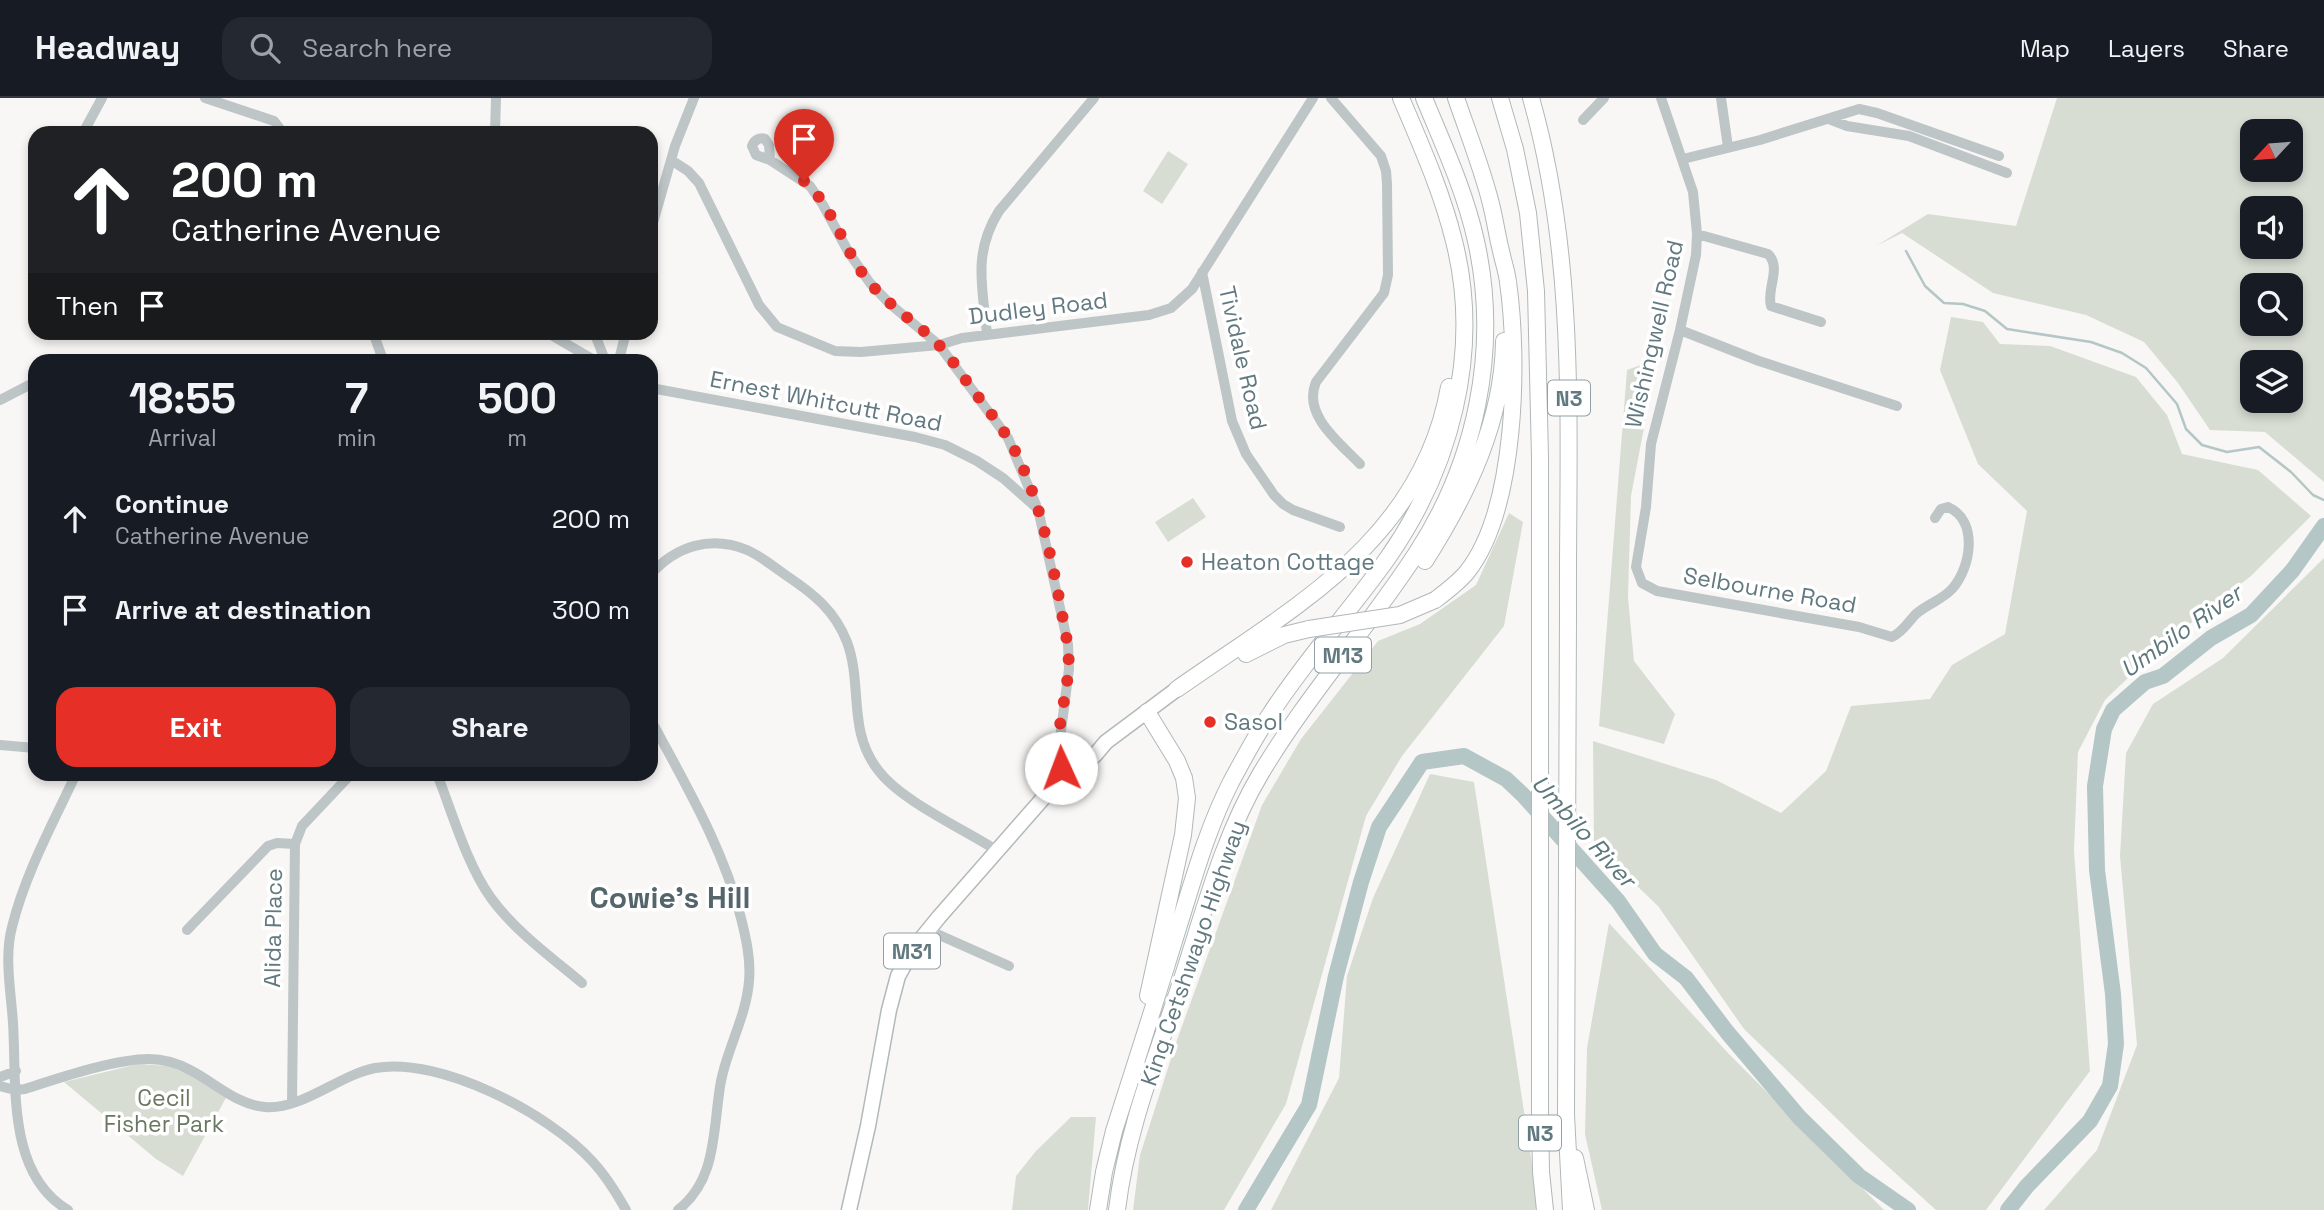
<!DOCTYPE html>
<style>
:root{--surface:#171b24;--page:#242831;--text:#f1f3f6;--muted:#9ea1a6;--line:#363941;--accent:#e52f27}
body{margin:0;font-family:"Space Grotesk",sans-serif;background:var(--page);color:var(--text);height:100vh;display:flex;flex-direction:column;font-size:26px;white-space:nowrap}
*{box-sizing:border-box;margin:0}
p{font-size:23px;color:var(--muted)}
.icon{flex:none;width:38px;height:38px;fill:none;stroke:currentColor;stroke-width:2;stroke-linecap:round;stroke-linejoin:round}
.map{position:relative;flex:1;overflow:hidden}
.panel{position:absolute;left:28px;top:256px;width:630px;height:427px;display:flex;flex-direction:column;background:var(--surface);border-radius:21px;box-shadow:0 4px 10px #0003}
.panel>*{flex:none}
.hud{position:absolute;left:28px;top:28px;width:630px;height:214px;border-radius:21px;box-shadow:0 4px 10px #0003;background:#202124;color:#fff;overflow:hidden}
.needle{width:46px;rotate:244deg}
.buttons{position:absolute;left:2240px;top:21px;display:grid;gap:14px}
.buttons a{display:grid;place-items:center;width:63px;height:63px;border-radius:14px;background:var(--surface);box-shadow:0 4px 10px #0003;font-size:35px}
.pin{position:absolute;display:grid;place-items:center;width:60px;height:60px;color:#fff;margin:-72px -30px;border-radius:50% 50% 50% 0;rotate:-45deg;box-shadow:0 0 7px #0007}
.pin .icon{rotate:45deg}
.me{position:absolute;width:77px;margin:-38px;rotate:358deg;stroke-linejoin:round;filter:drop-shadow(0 0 5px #0008)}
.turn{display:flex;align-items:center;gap:24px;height:147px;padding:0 28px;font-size:32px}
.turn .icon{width:91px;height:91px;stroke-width:2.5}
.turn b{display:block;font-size:49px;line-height:60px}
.then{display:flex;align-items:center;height:66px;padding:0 28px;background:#0003;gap:14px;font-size:26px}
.eta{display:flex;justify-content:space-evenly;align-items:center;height:119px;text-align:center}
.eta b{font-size:42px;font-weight:800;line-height:49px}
.button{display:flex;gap:14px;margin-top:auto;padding:14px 28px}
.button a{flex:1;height:80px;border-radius:21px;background:var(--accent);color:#fff;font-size:28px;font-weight:800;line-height:80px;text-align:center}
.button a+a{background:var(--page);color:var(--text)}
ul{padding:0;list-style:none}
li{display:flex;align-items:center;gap:21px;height:91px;padding:0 28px}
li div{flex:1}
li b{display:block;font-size:26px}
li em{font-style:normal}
header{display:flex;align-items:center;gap:42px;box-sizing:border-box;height:98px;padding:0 35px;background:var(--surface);border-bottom:2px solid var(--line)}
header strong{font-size:33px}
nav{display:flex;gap:38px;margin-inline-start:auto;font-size:24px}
.search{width:490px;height:63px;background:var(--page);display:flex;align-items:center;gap:18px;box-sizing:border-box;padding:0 24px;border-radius:21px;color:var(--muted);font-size:26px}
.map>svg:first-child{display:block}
.green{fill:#d8ddd4;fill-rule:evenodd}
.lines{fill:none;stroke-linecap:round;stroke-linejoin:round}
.stream{stroke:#b4c6c6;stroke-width:2.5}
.river{stroke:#b4c6c6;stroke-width:16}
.major-casing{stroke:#b2b9bb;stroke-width:17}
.highway-casing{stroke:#b1b8ba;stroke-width:18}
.minor{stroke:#bec5c7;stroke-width:10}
.major{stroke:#fff;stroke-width:14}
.highway{stroke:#fff;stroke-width:16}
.highway-bridge-casing{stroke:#b1b8ba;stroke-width:18;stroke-linecap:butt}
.highway-bridge{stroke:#fff;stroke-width:16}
.route{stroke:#e52f27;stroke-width:12;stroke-dasharray:0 21.6}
.poi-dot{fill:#e52f27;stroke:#fff;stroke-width:2.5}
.labels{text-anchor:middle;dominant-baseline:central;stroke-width:7;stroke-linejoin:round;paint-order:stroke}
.shield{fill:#fff;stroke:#91a1a6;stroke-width:2}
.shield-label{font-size:21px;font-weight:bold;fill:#627980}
.street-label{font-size:23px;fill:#627980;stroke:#fff}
.poi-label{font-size:23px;fill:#627980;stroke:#fff;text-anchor:start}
.park-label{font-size:23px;fill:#697861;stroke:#fff}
.water-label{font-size:24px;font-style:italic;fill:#5d787b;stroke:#fff}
.district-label{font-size:30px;font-weight:bold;fill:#54656b;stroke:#fff}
</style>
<header>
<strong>Headway</strong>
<div class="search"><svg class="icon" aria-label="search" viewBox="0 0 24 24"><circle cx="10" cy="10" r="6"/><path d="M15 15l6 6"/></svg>Search here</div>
<nav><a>Map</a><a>Layers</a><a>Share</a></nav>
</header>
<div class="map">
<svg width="2324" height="1112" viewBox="0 0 2324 1112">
<rect width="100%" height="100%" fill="#f8f7f5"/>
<path class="green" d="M2057 0H2324V384L2265 334 2210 332 2178 285 2144 244 2086 217 1993 195 1902 135 1876 148 1928 116 2016 128ZM2291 33V72H2252V33ZM2291 110V149H2252V110ZM2291 187V226H2252V187ZM2291 264V303H2252V264Z
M1168 53 1188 66 1162 106 1143 93Z
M1951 219 1983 224 2000 246 2050 248 2136 279 2167 317 2182 356 2258 372 2311 418 2251 478 2158 551 2105 602 2078 654 2074 753 2090 973 1986 1112H1936L1862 1045 1744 931 1658 808 1594 747 1593 643 1716 682 1781 715 1826 673 1851 608 1930 601 1952 567 2005 536 2027 413 1978 366 1940 272Z
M1657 261 1631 398 1628 499 1634 563 1675 616 1664 646 1599 628 1627 272Z
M1193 400 1206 419 1168 444 1155 424Z
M1509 415 1523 424 1504 528 1402 658 1366 718 1286 1006 1224 1112H1133L1140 1057 1177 942 1262 707 1301 641 1378 543 1420 526 1476 487Z
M2324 460V1112H2044L2097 1052 2137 947 2120 758 2126 655 2153 606 2223 560Z
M1430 676 1474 684 1539 1112H1271L1339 980 1347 878 1373 800Z
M1609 825 1727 954 1884 1112H1602L1585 1036 1587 950Z
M138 966 168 968 195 979 227 998 183 1078 156 1061 64 984Z
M1071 1019H1096L1088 1112H1012L1016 1078 1036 1053Z"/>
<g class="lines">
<path class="stream" d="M1906 153 1925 188 1944 205 1963 206 1985 213 2007 231 2091 244 2122 255 2146 270 2177 306 2186 331 2202 347 2227 354 2259 349 2291 374 2313 397 2324 402"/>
<path class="river" d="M1246 1112 1309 1007 1336 878 1361 784 1379 729 1422 664 1464 658 1506 681 1523 697 1618 803 1655 856 1686 880 1727 934 1799 1019 1859 1078 1908 1112
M2008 1112 2027 1088 2090 1023 2110 988 2116 946 2113 896 2097 772 2095 688 2104 631 2113 612 2145 584 2163 578 2211 540 2251 517 2292 473 2324 428"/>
<g class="major-casing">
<path id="major" d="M849 1112 868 1028 889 912 898 878 913 851 939 819 1053 689 1095 657 1106 644 1177 591"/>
</g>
<g class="highway-casing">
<path id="highway" d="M1500 0 1515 51 1528 115 1536 193 1540 359V1012L1541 1074 1545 1112
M1531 0C1579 168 1567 342 1568 515 1568 682 1566 849 1566 1017L1571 1112
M1425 463C1467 397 1503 323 1504 243
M1435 502C1447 493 1458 485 1467 474 1517 411 1519 261 1508 184 1507 174 1503 163 1501 153 1497 137 1495 122 1491 106 1482 70 1468 35 1456 0
M1246 556 1284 537 1309 531
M1177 591C1292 510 1422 443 1449 289
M1147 614 1177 663 1184 680 1187 700 1183 737 1148 898
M1575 1060 1586 1112
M1098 1112 1104 1074 1114 1033C1136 964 1158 896 1179 827 1194 779 1208 729 1231 684 1244 660 1256 637 1271 615 1306 561 1350 513 1387 461 1451 370 1482 253 1454 143 1442 94 1421 47 1401 0
M1117 1112C1126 1035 1155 963 1179 890 1203 818 1222 740 1261 675 1307 598 1367 531 1416 456 1476 364 1500 251 1476 143 1465 93 1443 46 1424 0"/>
</g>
<path class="minor" d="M205 0 274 23 283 35
M1331 0 1381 58 1386 73 1387 86 1388 177 1384 195 1316 284C1302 317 1340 345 1360 366
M1661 0 1693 94 1697 136 1696 157 1680 232 1651 346 1646 409 1636 469 1642 485 1657 493 1859 529 1892 539C1903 534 1908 524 1916 516 1927 506 1942 502 1952 491 1971 470 1979 423 1948 409L1941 411 1935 420
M1721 0 1728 49
M1829 21 1847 28 1909 38 2007 75
M1583 22 1604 0
M83 35 102 0
M495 35 496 0
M1683 61 1760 42 1859 11 1877 15 1999 58
M671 62 688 73 699 85 759 207 777 229 835 253 861 254 939 247 962 240 1149 217 1171 210 1192 191 1313 0
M770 62 769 47 765 41C760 39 754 42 752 48L756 57 770 62 810 88 823 107 849 155 870 185 890 206 939 247 1008 340 1036 407
M651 132 675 48 694 0
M1697 136 1768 156C1782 170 1766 191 1771 208L1821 224
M1202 174 1232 323 1246 356 1274 397 1283 406 1293 412 1340 429
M1680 232 1759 263 1897 308
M373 234 383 262
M546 234 594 262
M594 234 605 262
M987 237C983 190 972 156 999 113L1094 0
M619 262 626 234
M651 290 915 339 945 347 977 363 1003 380 1038 411 1068 546 1069 571 1058 656 1065 679
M0 302 35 284
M651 476C676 448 711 437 747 452 761 458 774 469 787 478 814 496 835 513 847 544 863 587 847 632 878 672 901 703 962 730 996 752
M651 622C685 686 723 749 741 820 746 840 751 862 749 883 746 922 723 957 719 996 713 1038 715 1083 678 1112
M0 647 35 650
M437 676C452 714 467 767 491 800 515 833 551 859 582 885
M187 832 268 748 277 745 295 746
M928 832 1009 868
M0 979 16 973
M0 988 15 992 25 991C59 980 115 961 149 961 163 961 177 965 190 972 214 984 237 1007 265 1009 302 1012 339 977 375 970 440 958 550 1016 593 1064 606 1078 617 1096 626 1112
M292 1005 295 746 302 728 351 676
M68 1112C6 1075 17 986 13 925 11 894 4 859 12 829 25 776 53 725 76 676"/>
<use href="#major" class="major"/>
<use href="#highway" class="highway"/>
<g class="highway-bridge-casing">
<path id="highway-bridge" d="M1309 531 1400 517 1435 502"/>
</g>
<use href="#highway-bridge" class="highway-bridge"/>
</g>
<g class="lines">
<path class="route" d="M804 83C834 108 844 155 870 185 890 209 916 224 938 246 950 258 960 274 970 288 985 308 1001 327 1013 349 1044 408 1055 479 1067 543 1075 586 1051 629 1061 670"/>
</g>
<g class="poi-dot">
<circle cx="1187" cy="464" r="7"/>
<circle cx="1210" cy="624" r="7"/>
</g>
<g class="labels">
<g class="shield">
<rect x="1548" y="282.5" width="42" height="35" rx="5"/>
<rect x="1315" y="539.5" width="56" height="35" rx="5"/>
<rect x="884" y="835.5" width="56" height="35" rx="5"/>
<rect x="1519" y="1017.5" width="42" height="35" rx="5"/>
</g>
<g class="shield-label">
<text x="1569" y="300">N3</text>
<text x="1343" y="557">M13</text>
<text x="912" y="853">M31</text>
<text x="1540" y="1035">N3</text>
</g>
<g class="street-label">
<text transform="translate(1038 210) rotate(-7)">Dudley Road</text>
<text transform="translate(1654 236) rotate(-77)">Wishingwell Road</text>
<text transform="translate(1243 260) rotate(77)">Tividale Road</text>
<text transform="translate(826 303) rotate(11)">Ernest Whitcutt Road</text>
<text transform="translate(1770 492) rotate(10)">Selbourne Road</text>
<text transform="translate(273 830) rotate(-89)">Alida Place</text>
<text transform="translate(1193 855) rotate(-71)">King Cetshwayo Highway</text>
</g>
<g class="poi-label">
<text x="1201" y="464">Heaton Cottage</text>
<text x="1224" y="624">Sasol</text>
</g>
<g class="park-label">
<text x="164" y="1000">Cecil<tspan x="164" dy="26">Fisher Park</tspan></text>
</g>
<g class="water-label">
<text transform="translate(2181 533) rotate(-35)">Umbilo River</text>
<text transform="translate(1584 733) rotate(48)">Umbilo River</text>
</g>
<g class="district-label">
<text x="670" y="799">Cowie's Hill</text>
</g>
</g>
</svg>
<div class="buttons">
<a><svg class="needle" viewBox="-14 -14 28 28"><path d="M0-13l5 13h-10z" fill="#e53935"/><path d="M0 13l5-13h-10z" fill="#9ea1a6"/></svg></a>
<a><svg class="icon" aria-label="sound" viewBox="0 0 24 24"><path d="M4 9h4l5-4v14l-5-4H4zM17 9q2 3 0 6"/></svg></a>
<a><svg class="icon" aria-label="search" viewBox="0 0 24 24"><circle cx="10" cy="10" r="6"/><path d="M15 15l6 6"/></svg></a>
<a><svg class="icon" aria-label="layers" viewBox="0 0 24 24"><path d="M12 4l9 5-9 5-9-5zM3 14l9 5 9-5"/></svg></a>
</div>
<div class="pin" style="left:804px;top:83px;background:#d93025"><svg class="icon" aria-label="arrive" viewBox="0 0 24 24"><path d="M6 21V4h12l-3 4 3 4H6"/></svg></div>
<svg class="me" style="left:1061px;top:670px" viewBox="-20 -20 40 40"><circle r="19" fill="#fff"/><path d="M0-13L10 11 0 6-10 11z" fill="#e52f27"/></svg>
<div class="hud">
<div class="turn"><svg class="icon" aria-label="ahead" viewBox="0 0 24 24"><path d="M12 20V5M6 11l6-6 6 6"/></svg><div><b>200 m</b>Catherine Avenue</div></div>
<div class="then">Then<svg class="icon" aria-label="arrive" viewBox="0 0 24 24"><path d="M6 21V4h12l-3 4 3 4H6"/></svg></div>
</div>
<section class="panel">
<div class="eta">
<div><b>18:55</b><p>Arrival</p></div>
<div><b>7</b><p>min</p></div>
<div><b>500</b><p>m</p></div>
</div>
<ul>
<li><svg class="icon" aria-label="ahead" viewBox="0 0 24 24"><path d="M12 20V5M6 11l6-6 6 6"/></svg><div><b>Continue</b><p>Catherine Avenue</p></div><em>200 m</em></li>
<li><svg class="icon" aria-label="arrive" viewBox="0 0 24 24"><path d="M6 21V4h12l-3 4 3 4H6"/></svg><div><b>Arrive at destination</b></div><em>300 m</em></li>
</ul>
<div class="button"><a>Exit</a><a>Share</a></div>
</section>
</div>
